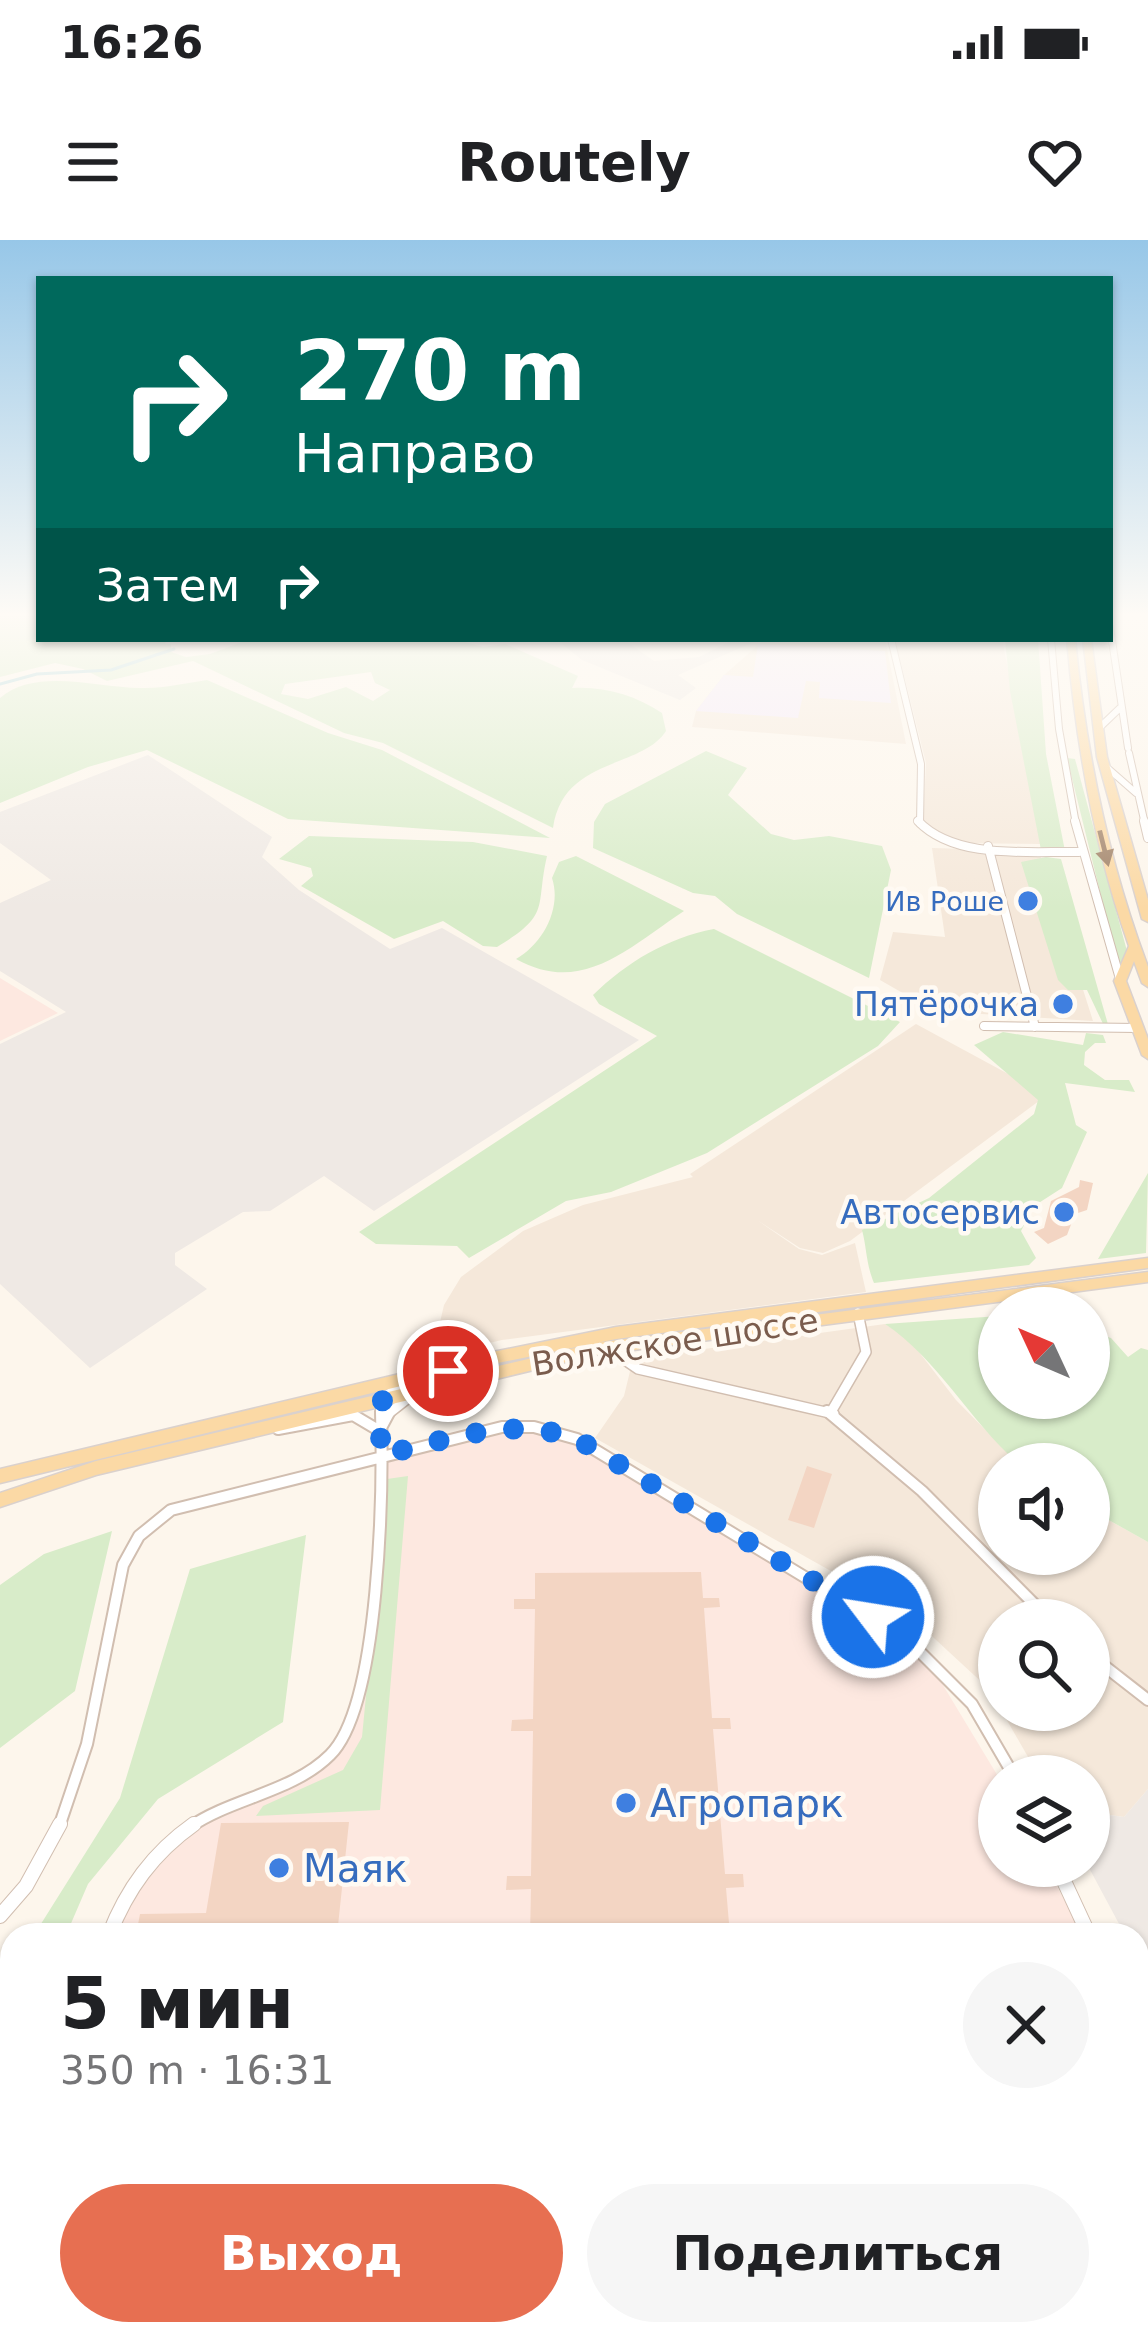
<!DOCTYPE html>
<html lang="ru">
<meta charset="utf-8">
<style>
:root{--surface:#fff;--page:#f6f6f6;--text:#202124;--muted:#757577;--accent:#e76f51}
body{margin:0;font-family:"DejaVu Sans",sans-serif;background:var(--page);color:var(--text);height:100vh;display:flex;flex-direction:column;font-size:45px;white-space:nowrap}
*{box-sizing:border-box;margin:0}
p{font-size:39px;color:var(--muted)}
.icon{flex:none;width:66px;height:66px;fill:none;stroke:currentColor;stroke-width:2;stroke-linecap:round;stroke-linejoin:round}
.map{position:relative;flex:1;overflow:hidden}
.details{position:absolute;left:0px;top:1683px;width:1149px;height:423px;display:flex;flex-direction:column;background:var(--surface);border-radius:36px 36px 0 0;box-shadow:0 3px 9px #0004}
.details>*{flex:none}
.hud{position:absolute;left:36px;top:36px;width:1077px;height:366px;border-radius:0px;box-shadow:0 3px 9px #0004;background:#00695c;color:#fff;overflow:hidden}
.needle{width:78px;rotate:314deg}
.tools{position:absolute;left:978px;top:1047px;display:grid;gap:24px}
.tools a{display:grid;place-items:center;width:132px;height:132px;border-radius:50%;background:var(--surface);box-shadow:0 3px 9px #0004;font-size:60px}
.pin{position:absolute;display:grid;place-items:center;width:102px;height:102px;color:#fff;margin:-51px;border:6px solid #fff;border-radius:50%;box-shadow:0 3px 12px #0007}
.me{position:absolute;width:132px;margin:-66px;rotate:301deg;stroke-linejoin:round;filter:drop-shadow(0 0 9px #0008)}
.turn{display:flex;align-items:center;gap:42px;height:252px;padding:0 60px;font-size:54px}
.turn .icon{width:156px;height:156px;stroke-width:2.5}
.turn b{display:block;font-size:84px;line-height:102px}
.then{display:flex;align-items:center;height:114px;padding:0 60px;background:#0003;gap:24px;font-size:45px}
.round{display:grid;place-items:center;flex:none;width:126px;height:126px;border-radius:63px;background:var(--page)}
.overview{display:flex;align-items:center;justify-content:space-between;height:204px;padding:0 60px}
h1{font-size:72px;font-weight:600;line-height:90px}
.cta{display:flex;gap:24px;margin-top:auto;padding:24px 60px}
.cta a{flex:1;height:138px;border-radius:72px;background:var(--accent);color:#fff;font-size:48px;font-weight:600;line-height:138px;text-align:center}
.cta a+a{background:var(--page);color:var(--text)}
.status{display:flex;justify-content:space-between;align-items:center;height:84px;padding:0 60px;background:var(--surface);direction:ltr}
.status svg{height:33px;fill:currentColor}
header{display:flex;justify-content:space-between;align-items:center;height:156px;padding:0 60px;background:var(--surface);font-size:54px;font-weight:600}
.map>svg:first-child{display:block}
.residential{fill:#f5e8da}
.commercial{fill:#fde8e0}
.industrial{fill:#efe9e4}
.education{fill:#f3e8fa}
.green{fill:#d8ecc9;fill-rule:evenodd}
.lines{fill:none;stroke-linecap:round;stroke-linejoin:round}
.stream{stroke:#a5d3da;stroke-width:3}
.building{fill:#f3d5c3}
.street-far4-casing{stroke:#d1beb0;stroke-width:8}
.street-far3-casing{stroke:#d1beb0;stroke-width:10}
.street-far2-casing{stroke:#d1beb0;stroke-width:12}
.street-far1-casing{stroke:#d1beb0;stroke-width:14}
.street-casing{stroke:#d1beb0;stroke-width:16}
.primary-casing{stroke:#dad1cd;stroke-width:3}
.street-far4{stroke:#fff;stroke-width:6}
.street-far3{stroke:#fff;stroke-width:8}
.street-far2{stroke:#fff;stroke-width:9}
.street-far1{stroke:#fff;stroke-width:10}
.street{stroke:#fff;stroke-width:14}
.primary{fill:#fbd9a5;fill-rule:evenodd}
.oneway{fill:#a18267}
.route{stroke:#1a73e8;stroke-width:21;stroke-dasharray:0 37.8}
.shop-dot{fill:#3f7fe0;stroke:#fffaf3;stroke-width:4.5}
.labels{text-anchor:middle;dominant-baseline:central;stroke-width:9;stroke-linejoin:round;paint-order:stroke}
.far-shop-label{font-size:27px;fill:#366cbe;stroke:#fffaf3;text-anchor:end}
.shop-label{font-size:33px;fill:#366cbe;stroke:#fffaf3;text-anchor:end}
.street-label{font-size:33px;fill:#7a5c4d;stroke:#fffaf3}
.near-shop-label{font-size:39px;fill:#366cbe;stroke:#fffaf3;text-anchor:start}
</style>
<div class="status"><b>16:26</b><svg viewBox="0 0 49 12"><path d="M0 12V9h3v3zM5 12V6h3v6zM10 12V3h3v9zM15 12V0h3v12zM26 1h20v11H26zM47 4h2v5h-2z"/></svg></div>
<header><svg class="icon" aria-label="menu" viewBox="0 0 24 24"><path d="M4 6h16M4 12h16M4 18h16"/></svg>Routely<svg class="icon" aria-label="heart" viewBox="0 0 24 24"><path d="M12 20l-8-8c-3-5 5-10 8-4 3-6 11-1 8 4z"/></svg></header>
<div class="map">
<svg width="1148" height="2104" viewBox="0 0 1148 2104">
<rect width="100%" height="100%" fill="#fdf6ec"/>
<path class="residential" d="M765 399H885L906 504 692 487 696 471 724 435Z
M895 399H1002L1042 604 956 603 923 583 926 523Z
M932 608 1039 611 1093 781 934 771 880 740 893 692 945 697Z
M916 784 1047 855 850 1001 823 1013 800 1008 757 980 799 1009 822 1015 855 1003 866 1052 502 1100 468 1108H434L444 1065 461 1037 523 991 583 965 693 937 690 934Z
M885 1084 909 1099 956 1160 1019 1224H999V1314H1089V1269L1148 1302V1549L1124 1577 1089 1572V1536H1039L1001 1470H1089V1380H999V1467L988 1448 909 1375 595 1198 624 1156 633 1119Z"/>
<path class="commercial" d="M0 738 58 773 0 801Z
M502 1187 554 1191 923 1412 999 1538V1626H1046L1083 1695H110L144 1629 196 1582 324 1524 357 1475 382 1215Z
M1137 1811 1148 1852V2104H279V2094H1137Z"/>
<path class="industrial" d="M556 399H623L654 421 699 417 735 399H761L678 435 696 448 680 460 582 420Z
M148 515 272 597 262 617 299 650 390 709 442 688 639 800 374 971 324 936 270 971 243 972 175 1013V1025L207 1049 90 1128 0 1044V804L66 772 0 731V663L51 640 0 603V572Z
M1148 1549V1738L1137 1717V1695H1125L1088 1626 1089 1572 1124 1577Z"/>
<path class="education" d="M758 404 885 411 891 463 819 458 820 442 806 441 798 478 696 471 724 435 753 437Z"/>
<path class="green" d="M0 375H39V399H167L165 404H171V412L186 417 210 414 250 399H455L483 407 505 404 578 436 572 448C604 446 635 455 662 473L666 491C642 529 563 517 553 588L383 503 344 493 193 421 107 441 83 429 55 423 0 437ZM371 432 375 443 390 450 373 461 346 447 308 459 281 454 285 444Z
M1005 399H1038L1046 514 1065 611 1041 610 1010 451Z
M207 440 328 493 382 510 550 598 288 579 147 510 88 527 0 563V458C36 427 97 448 140 448 162 449 186 443 207 440Z
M706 511 747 528 728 555 771 594 794 600 829 596 882 606 891 630 869 738 737 674 715 656 693 653 593 608 594 582 605 564Z
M1067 518 1075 519 1127 711 1120 733Z
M309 596 473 602 547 616C535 668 552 674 497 707L483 706 443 681 394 699 301 646 313 636 311 628 279 619Z
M576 616 684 671C628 708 582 756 516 719 543 704 562 668 552 638L559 622Z
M1046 617 1061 619 1109 788H1105L1087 750H1068L1058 740 1021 622Z
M714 689 900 782 878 806 707 913 611 952 566 961 469 1018 457 1006 376 1004 359 992 657 796 599 764 593 755C627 722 667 698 714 689Z
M1003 792 1083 805 1086 793 1103 795 1106 803H1095L1085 812 1084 825 1105 840H1129L1135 852 1065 843 1076 885 1087 892 1062 948 1034 966 1021 991 1036 1018 1029 1025 874 1043C866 1024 867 1009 862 990L929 958 1034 874 1038 860 974 805Z
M1148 933 1146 1013 1098 1019Z
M999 1076V1158H1089V1091L1111 1098 1128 1117 1141 1108 1148 1110V1302L1089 1269V1224H1019C970 1182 938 1119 885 1084Z
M408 1236 380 1570 256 1576 263 1566 343 1530 362 1497 387 1239Z
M112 1291 75 1451 0 1508V1345L44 1314Z
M306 1295 283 1482 158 1559 88 1644 66 1695H34L120 1558 190 1329Z
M12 1730V2000L0 1977V1749Z"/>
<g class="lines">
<path class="stream" d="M0 444 37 434 111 430 174 409"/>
</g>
<path class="building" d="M1080 940 1093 943 1087 970 1075 974 1067 995 1048 1004 1034 992 1044 988 1051 961 1079 947Z
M807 1226 832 1234 814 1288 788 1280Z
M701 1332 703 1358H719L720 1367 704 1368 712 1478H730L731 1489H713L725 1634H743L744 1647 726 1648 730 1695H530L531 1649 506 1650 507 1636H531L533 1491H511L512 1480 533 1479 535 1369H514V1359H535V1333Z
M349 1582 337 1695H136L140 1674 206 1673 221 1583Z"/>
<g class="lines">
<g class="street-far4-casing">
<path id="street-far4" d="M1110 387 1128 508
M891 399 921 524 920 584
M1051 399 1059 489 1076 584
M1098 489 1120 468
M1129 513 1145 584
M1104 525 1136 553"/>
</g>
<g class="street-far3-casing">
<path id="street-far3" d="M918 581C955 620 1029 611 1079 612
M1075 581 1120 739
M1144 581 1148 598
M988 606 1035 787
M984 786 1138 788"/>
</g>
<g class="street-far2-casing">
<path id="street-far2" d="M616 1106 619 1116 638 1129 834 1174
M831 1172 866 1112 858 1073
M381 1174V1159L401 1146
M388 1174 411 1156"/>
</g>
<g class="street-far1-casing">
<path id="street-far1" d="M827 1171 922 1251 1050 1380
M382 1186 390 1171
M278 1189 353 1175 380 1191
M1089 1414 1148 1460
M59 1587 87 1504 123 1325 139 1296 171 1270 502 1187H534L577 1199 907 1399 972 1464 1014 1536
M190 1587C232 1558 293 1552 330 1515 381 1465 383 1245 381 1171"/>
</g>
<g class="street-casing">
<path id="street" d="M1057 1626 1089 1695
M0 1676 26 1646 60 1584
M109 1695C127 1649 153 1613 194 1584
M1137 1811 1148 1852
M276 2104 277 2094"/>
</g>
<g class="primary-casing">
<path id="primary" d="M1067 399H1075C1086 512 1108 621 1148 727V747L1142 743 1134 721 1126 741 1148 799V819L1142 815 1114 741 1129 706C1094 607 1076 504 1067 399Z
M1083 399H1091L1107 517 1148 660V682L1142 679 1097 517Z
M1148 1018V1028L616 1099 488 1125 0 1243V1229L488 1113 616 1087Z
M1148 1032V1042L596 1115 96 1235 0 1267V1253L96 1221 596 1103Z"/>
</g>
<use href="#street-far4" class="street-far4"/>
<use href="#street-far3" class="street-far3"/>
<use href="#street-far2" class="street-far2"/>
<use href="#street-far1" class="street-far1"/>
<use href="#street" class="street"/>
<use href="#primary" class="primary"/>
</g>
<defs><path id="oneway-solid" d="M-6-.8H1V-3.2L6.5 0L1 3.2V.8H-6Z" transform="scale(3)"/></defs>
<use class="oneway" href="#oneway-solid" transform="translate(1104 608) rotate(76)"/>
<linearGradient id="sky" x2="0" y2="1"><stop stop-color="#97c7e8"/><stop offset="0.56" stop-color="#fefbf6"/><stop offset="1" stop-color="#fefbf6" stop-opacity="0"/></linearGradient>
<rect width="1148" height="669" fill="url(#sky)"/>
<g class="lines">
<path class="route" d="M448 1131 384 1153 379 1178 382 1215C448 1200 510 1175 577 1199L873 1377"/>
</g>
<g class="shop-dot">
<circle cx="1028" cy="661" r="12"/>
<circle cx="1063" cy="764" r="12"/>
<circle cx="1064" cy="972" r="12"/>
<circle cx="626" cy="1563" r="12"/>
<circle cx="279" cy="1628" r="12"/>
</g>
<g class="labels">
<g class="far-shop-label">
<text x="1004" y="661">Ив Роше</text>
</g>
<g class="shop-label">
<text x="1039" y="764">Пятёрочка</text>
<text x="1040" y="972">Автосервис</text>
</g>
<g class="street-label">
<text transform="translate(675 1102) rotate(-9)">Волжское шоссе</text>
</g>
<g class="near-shop-label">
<text x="650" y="1563">Агропарк</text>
<text x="303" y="1628">Маяк</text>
</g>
</g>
</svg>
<div class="tools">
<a><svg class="needle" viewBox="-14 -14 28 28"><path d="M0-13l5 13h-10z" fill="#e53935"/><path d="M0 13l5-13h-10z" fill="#757577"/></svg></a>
<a><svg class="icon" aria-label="sound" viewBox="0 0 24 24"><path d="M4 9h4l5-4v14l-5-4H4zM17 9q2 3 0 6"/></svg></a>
<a><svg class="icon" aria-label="search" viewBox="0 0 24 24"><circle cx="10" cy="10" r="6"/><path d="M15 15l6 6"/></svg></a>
<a><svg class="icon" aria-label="layers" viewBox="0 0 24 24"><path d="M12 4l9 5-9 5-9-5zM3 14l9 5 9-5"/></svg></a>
</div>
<div class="pin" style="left:448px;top:1131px;background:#d93025"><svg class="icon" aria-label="arrive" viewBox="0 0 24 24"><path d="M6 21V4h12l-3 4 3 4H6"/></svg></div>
<svg class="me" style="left:873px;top:1377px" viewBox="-20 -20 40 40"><circle r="17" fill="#1a73e8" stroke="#fff" stroke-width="3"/><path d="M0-11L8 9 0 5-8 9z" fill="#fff"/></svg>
<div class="hud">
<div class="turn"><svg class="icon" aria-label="right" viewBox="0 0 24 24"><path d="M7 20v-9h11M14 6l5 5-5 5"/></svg><div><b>270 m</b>Направо</div></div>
<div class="then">Затем<svg class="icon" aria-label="right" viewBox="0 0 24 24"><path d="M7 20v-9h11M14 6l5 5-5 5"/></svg></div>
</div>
<section class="details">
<div class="overview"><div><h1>5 мин</h1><p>350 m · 16:31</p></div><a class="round"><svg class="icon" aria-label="close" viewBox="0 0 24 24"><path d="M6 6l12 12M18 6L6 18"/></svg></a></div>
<div class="cta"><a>Выход</a><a>Поделиться</a></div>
</section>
</div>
